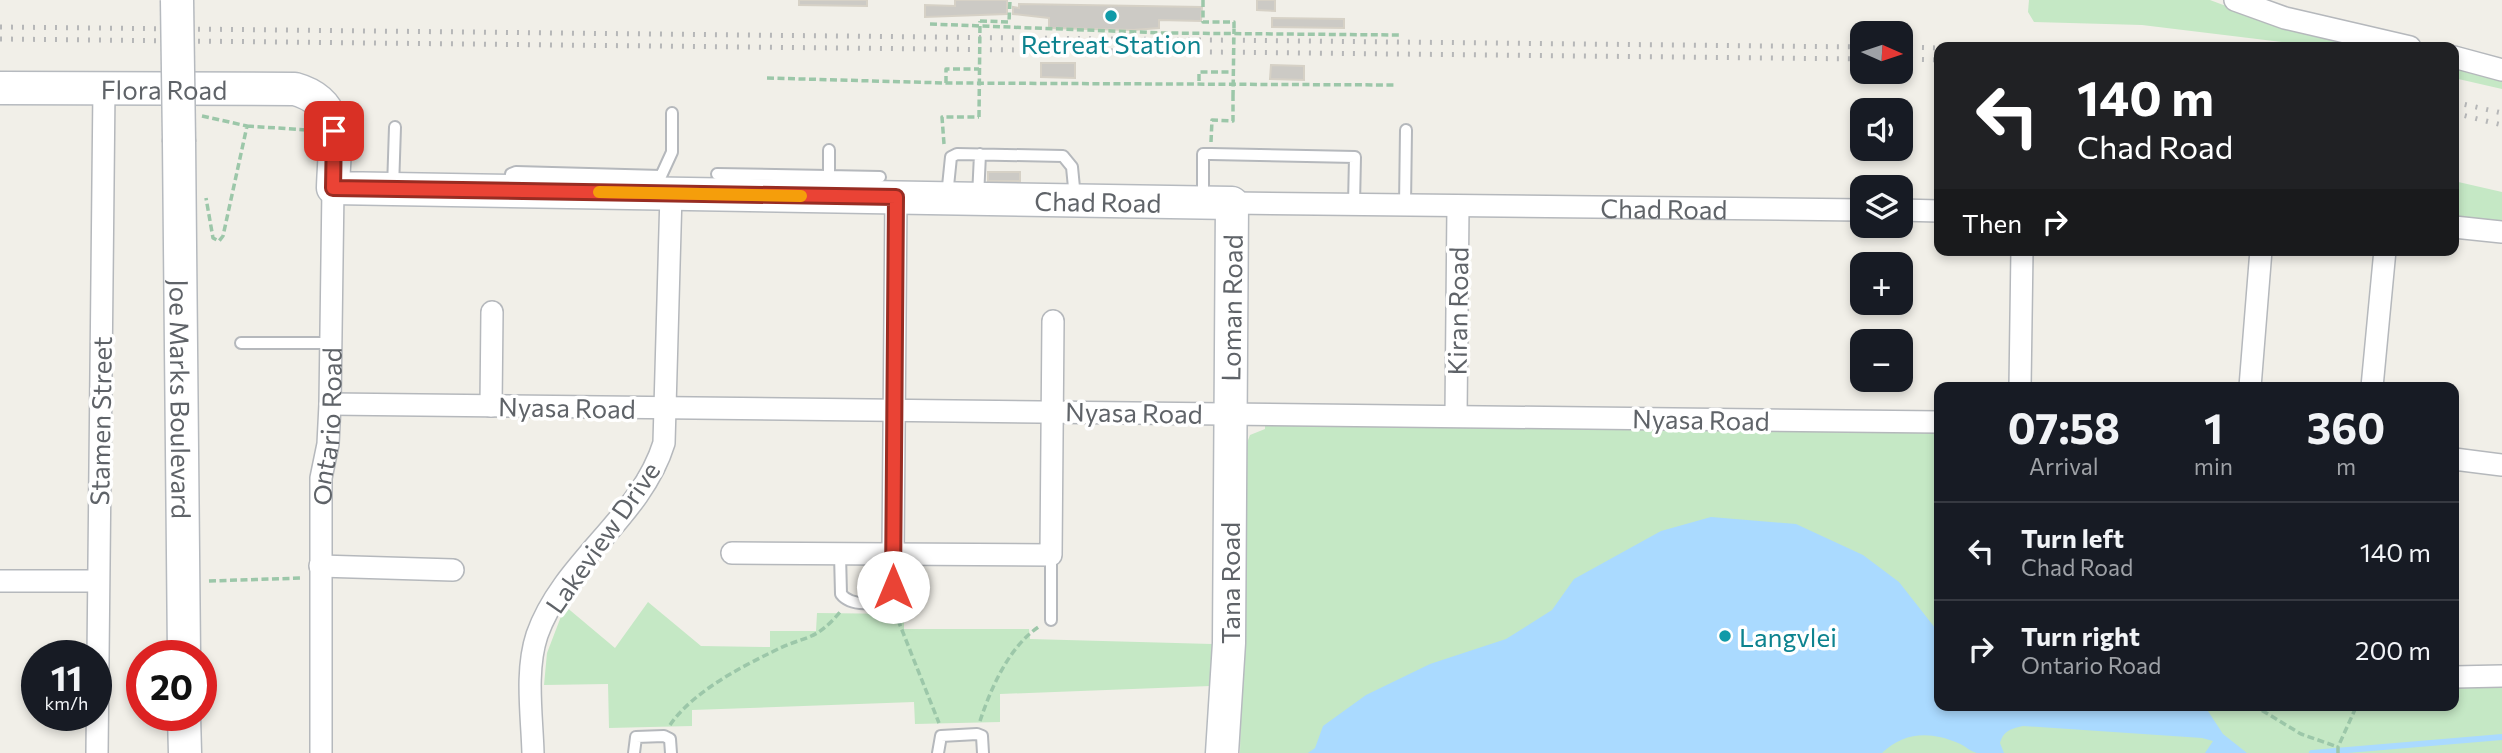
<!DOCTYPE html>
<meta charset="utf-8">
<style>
:root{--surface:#171b24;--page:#242831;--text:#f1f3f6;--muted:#9ea1a6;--line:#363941}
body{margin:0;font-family:Commissioner,sans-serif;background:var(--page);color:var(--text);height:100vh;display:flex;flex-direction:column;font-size:26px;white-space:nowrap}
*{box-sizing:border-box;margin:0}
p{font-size:23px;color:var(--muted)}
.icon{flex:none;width:38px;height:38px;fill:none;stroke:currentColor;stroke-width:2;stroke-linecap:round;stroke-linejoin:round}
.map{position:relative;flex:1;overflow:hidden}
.drawer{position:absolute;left:1934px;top:382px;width:525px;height:329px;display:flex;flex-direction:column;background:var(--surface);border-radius:14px;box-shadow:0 4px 10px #0003}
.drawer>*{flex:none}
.banner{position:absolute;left:1934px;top:42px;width:525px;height:214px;border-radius:14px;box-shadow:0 4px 10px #0003;background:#202124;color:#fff;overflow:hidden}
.needle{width:46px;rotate:93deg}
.buttons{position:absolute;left:1850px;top:21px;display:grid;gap:14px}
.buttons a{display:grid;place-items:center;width:63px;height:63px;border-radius:14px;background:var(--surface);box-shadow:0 4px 10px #0003;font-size:35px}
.speed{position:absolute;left:21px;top:640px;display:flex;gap:14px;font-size:35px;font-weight:700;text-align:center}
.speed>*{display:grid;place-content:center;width:91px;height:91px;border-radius:50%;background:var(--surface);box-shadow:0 4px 10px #0003;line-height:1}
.speed small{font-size:18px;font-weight:400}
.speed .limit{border:10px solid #d22;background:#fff;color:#111}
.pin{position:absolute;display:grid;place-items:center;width:60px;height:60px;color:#fff;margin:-30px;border-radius:14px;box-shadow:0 4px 10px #0006}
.me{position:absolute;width:77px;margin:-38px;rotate:0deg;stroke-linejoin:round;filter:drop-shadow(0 0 5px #0008)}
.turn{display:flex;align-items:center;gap:24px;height:147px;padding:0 28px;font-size:32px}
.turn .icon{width:91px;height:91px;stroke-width:2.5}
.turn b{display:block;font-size:49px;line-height:60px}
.then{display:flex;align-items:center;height:66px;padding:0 28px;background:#0003;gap:14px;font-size:26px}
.eta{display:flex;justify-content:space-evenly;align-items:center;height:119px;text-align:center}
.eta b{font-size:42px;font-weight:700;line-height:49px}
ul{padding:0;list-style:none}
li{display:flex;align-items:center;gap:21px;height:98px;padding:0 28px;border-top:2px solid var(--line)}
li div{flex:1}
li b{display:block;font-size:26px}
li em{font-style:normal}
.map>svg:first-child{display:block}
.green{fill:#c5e8c5}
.water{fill:#aadaff}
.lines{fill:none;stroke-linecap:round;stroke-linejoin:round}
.stream{stroke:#aadaff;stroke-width:6}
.building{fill:#cccac5;stroke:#d6d1c6;stroke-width:2}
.lane-casing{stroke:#b5b8bc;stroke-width:14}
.street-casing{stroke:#b5b8bc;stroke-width:24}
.secondary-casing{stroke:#b6babf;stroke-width:35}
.path{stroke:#9cc7a9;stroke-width:3.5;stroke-dasharray:7 3.5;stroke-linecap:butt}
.lane{stroke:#fff;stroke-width:10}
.street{stroke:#fff;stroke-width:21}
.secondary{stroke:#fff;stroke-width:32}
.rail{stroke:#b6b7b8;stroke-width:5;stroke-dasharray:2 9;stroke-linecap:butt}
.secondary-bridge-casing{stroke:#b6babf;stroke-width:35;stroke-linecap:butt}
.path-bridge{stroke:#9cc7a9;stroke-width:3.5;stroke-dasharray:7 3.5;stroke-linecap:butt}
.secondary-bridge{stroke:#fff;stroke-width:32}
.route-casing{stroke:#982c22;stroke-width:18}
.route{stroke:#ea4335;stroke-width:12}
.slow{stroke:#f59e0b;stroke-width:12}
.culture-dot{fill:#0f9aa8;stroke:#fff;stroke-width:2.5}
.labels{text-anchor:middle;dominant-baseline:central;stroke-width:7;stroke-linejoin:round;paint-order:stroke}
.culture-label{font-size:26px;fill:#0d838f;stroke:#fff}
.street-label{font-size:26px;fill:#5f6368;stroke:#fff}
</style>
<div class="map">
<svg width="2502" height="753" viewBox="0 0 2502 753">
<rect width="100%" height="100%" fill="#f1efe8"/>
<path class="green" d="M2029 0H2210L2282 27 2368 47H2323L2142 25 2034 22 2028 12Z
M2454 67 2502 79V89L2454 78Z
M2454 181 2502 192V223L2454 218Z
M1265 424 1939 432V705H2454V686L2502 684V753H1240L1245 448 1250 435 1265 429Z
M648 602 701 646 770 647V631H816L817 613 904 614V629H1029L1030 639 1212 644 1210 686 1000 694V722L915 724 914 702 692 710V726L609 728 608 684 544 685 547 653 565 606 615 648Z"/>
<path class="water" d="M1711 517 1796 524 1863 555 1899 582 1939 633V705H2204L2223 734 2247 753H2205L2213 741 2202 738 2023 726C2011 729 2004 730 2000 743L2004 753C1996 753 1985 753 1977 753 1971 752 1964 745 1958 743 1930 731 1904 732 1882 753H1308L1315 748 1323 726 1366 695 1430 664 1506 639 1552 610 1574 579 1661 531Z"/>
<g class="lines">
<path class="stream" d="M2312 753 2502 737"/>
</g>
<path class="building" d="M799 0H867V6L799 5Z
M955 0H1007V14L925 17V5L955 6Z
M1257 0H1275V11L1257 10Z
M1019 4 1202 7 1201 21 1159 20V28L1133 30 1049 28V18L1013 14V7L1019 8Z
M1272 18 1344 19V28L1272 27Z
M1041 63H1075V78L1041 77Z
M1271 65 1304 66V80L1270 79Z
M988 172H1020V181H988Z"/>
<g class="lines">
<g class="lane-casing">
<path id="lane" d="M717 174 880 177
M829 182V150
M393 188 395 127
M510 190 511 174 516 172 661 176 672 152V113
M947 196 951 157 957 154 1063 156 1072 167 1075 198
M978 197 980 154
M1203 201V154H1211L1355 157 1354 204
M1405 205 1406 130
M241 343H330
M840 554 841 594C850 606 878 606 890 597L893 587V554
M1051 620V555
M634 753 636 737 664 736 670 739 671 753
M938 753 941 736 977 734 982 736 983 753"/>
</g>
<g class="street-casing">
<g id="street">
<path d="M2235 0 2285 18 2410 47"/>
<path d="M2454 57 2502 70"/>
<path id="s1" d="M1232 203 1862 210"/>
<path d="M1900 210 1939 211"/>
<path d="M2454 227 2502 232"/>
<path d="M2020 387 2022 250"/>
<path d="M2250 387 2261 250"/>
<path d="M2372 387 2385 250"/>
<path d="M330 404 1939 422"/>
<path d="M491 406 492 312"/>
<path d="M1456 416 1458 206"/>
<path d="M2454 459 2502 465"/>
<path d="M732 553 1051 555 1053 321"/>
<path d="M893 554 896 197"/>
<path d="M320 566 453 570"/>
<path d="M0 581H97"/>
<path d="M2454 677 2502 676"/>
<path d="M97 753 104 88"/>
<path id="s2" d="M321 753V478L328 444 330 404 333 188"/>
<path d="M533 753C532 716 525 671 537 635 563 561 641 518 664 443L671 194"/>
</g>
</g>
<g class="secondary-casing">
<g id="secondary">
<path id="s3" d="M0 88 295 89C345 103 334 146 333 188L1232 203 1229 643 1222 753"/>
<path id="s4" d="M179 142 184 656"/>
<path d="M184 716 185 753"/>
</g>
</g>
<path class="path" d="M1203 0V22H1234V29
M980 21 1009 22 1010 0
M930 24 1164 33 1399 35
M767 78 946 83 1396 85
M1199 81V72H1233
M946 83V69H979
M202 116 247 126 223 236 219 241 213 238 206 198
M247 126 307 130
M1211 142 1212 120 1233 121V97
M944 144 942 117H979
M209 581 303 578
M894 610 939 723
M2253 705 2301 734 2338 747
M980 721C991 688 1009 646 1040 626
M670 725C692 693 737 669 772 652 806 634 813 644 841 611
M2338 753V747L2357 705"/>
<use href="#lane" class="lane"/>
<use href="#street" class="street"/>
<use href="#secondary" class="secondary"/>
<path class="rail" d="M0 27 1862 47
M0 39 1862 59
M1900 47 1939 48
M1900 59 1939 60
M2454 102 2502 113
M2454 113 2502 125"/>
<g class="secondary-bridge-casing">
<path id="secondary-bridge" d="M177 0 179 142"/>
</g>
<path class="path-bridge" d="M1233 97 1234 29
M979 117 980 21"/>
<use href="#secondary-bridge" class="secondary-bridge"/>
</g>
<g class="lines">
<g class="route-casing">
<path id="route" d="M334 131 333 188 896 197 893 587"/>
</g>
<use href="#route" class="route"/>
<path class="slow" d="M599 192 801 196"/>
</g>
<g class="culture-dot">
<circle cx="1111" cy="16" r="7"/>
<circle cx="1725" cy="636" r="7"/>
</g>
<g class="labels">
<g class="culture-label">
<text x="1111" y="43">Retreat Station</text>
<text x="1739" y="636" text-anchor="start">Langvlei</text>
</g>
<g class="street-label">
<text stroke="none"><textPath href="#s3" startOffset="164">Flora Road</textPath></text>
<text stroke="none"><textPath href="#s3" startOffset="1178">Chad Road</textPath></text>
<text stroke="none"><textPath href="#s1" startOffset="432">Chad Road</textPath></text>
<text transform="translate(1231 308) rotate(-89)">Loman Road</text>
<text transform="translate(1457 311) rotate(-89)">Kiran Road</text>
<text stroke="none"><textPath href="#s4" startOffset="257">Joe Marks Boulevard</textPath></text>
<text transform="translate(567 407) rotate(1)">Nyasa Road</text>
<text transform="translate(1134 412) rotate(1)">Nyasa Road</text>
<text transform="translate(1701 419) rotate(1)">Nyasa Road</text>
<text transform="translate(100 421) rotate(-89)">Stamen Street</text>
<text stroke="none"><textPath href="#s2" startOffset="327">Ontario Road</textPath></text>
<text transform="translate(602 537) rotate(-55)">Lakeview Drive</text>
<text transform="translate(1229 583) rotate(-90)">Tana Road</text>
</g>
</g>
</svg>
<div class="buttons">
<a><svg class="needle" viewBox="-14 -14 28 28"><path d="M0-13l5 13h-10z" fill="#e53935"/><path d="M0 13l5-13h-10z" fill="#9ea1a6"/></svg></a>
<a><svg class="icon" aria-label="sound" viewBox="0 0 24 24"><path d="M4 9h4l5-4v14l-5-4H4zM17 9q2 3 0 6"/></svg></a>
<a><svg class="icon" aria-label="layers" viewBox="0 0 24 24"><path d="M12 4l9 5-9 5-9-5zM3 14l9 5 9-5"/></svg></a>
<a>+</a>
<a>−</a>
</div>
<div class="speed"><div>11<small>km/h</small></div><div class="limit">20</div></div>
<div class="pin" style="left:334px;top:131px;background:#d93025"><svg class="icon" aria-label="arrive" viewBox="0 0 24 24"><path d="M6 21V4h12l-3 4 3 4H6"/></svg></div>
<svg class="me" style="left:893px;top:587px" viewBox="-20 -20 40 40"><circle r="19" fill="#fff"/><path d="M0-13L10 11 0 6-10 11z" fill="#ea4335"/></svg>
<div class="banner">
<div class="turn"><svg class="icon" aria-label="left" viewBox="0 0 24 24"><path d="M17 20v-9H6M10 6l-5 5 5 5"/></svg><div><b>140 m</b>Chad Road</div></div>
<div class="then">Then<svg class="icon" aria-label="right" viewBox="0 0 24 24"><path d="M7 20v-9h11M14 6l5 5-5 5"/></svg></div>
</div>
<section class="drawer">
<div class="eta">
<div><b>07:58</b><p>Arrival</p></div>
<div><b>1</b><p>min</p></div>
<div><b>360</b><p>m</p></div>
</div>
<ul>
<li><svg class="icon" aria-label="left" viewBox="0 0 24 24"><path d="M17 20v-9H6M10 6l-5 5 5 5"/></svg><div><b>Turn left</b><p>Chad Road</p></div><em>140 m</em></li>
<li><svg class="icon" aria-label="right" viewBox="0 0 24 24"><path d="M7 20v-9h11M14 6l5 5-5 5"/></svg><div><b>Turn right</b><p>Ontario Road</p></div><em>200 m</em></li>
</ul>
</section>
</div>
